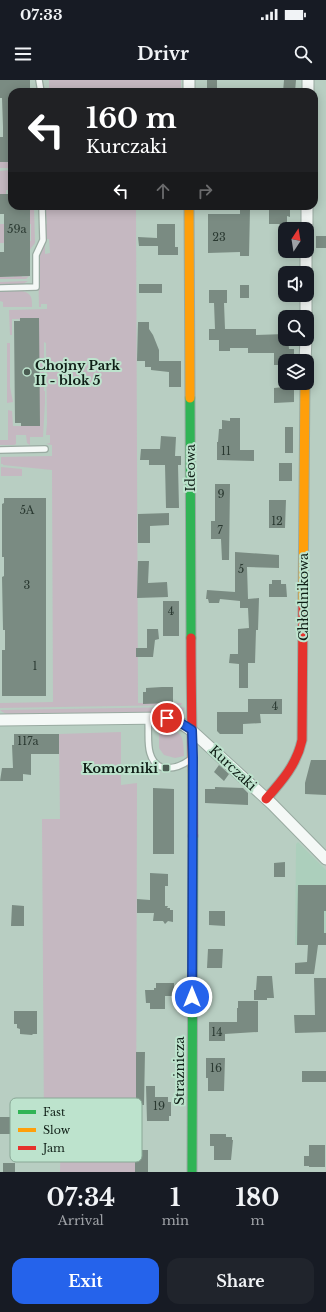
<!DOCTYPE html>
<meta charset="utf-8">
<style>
:root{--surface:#171b24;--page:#20242c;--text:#f1f3f6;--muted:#9ea1a6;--accent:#2563eb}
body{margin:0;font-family:"Libre Baskerville",serif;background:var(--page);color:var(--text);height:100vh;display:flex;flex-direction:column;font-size:15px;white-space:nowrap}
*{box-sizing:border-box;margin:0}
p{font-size:13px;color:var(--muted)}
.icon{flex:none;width:22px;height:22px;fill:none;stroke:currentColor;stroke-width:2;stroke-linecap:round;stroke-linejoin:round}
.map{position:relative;height:1092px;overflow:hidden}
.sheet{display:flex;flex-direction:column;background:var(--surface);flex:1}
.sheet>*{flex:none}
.banner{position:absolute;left:8px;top:8px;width:310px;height:122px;border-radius:12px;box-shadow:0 2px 10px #0003;background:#202124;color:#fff;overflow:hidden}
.needle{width:26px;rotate:12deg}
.fabs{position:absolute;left:278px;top:142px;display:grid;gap:8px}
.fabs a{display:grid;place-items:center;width:36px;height:36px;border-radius:8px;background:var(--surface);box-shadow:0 2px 10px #0003;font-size:20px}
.pin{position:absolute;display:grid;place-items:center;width:34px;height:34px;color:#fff;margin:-17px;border:2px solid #fff;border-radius:50%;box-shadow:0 1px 4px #0007}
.me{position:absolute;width:44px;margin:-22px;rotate:0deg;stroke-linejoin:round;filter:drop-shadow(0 0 3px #0008)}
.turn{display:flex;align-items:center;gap:14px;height:84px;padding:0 12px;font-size:18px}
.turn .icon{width:52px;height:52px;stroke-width:2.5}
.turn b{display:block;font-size:28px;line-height:34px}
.lanes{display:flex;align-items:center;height:38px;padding:0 12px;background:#0003;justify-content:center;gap:20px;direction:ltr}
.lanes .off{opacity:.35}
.eta{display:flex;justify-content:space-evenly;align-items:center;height:68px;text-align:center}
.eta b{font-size:24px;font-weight:700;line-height:28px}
.primary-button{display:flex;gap:8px;margin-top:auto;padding:8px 12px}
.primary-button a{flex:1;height:46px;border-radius:12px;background:var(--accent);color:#fff;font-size:16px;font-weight:700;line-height:46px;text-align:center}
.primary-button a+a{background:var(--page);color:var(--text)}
.status{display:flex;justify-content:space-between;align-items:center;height:28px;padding:0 20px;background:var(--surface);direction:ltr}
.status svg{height:11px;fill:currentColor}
header{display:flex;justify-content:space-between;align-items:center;height:52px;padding:0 12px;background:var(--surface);font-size:18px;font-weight:700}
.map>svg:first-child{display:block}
.built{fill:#accfbc}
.green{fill:#c5b8c1}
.building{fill:#7a8b82}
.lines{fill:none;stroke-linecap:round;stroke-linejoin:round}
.lane-casing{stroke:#99aaa1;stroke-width:8}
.street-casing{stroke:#99aaa1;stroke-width:13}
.fast-casing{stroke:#99aaa1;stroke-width:11}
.slow-casing{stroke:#99aaa1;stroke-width:11}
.jam-casing{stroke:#99aaa1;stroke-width:11}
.lane{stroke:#f4f8f6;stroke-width:5.5}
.street{stroke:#f4f8f6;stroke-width:11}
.fast{stroke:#30b455;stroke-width:9}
.slow{stroke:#ff9f0a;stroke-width:9}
.jam{stroke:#e5322d;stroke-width:9}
.route-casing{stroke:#184099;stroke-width:10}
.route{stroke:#2563eb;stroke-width:7}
.poi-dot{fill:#4a5c52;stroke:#bde3cd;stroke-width:1.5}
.labels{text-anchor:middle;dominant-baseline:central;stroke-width:4;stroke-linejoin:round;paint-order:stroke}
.number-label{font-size:11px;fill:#2a3931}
.poi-label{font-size:13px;font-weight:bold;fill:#0f1e16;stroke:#bde3cd;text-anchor:start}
.street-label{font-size:13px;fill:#0f1e16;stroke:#bde3cd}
.key{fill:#bde3cd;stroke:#89a896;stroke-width:1}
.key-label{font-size:11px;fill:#0f1e16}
</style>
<div class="status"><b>07:33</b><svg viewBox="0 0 49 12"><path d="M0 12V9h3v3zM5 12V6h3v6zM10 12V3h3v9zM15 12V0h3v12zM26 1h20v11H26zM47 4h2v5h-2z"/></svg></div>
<header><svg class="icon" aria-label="menu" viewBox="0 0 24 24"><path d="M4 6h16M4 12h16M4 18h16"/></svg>Drivr<svg class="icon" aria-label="search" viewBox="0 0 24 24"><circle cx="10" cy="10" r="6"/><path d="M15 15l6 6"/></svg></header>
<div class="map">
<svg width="326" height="1092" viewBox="0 0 326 1092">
<rect width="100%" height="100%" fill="#b8cec2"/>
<path class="built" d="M298 762 326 790V865H295L296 764Z"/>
<path class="green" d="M49 0H181V9L136 8V12H49Z
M6 73V82L12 83V88H0V82Z
M12 90V113V110H6V120H3V114H0V91Z
M30 126H34L35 163 28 172V161H31V144H28Z
M45 126H136L138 623H182L181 625 0 628V623L53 622 52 390 3 385V384H1V377L52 376V365L46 364 50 363V355H46L47 343 46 263 44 262V311H45V322L43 357H30V365L27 363 26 355H16V364L14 365H0V360H8V330L12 331 13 346H39V238H20L19 241V239H12V255H10L9 230 47 229V224H41V227H39L38 179 45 163V174L50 173 49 159H46V144H47Z
M0 144H4V153L7 163H0Z
M14 194H22V197L29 196 26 199H0V197H14Z
M28 201 23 204 0 205V202Z
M0 212C8 210 27 208 31 217 32 220 32 224 32 227H3V222L0 221Z
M7 263H10V307L13 322 7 323Z
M1 387 22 389V396H1Z
M181 627 185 628 182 632 177 633 24 635C16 634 6 636 0 630Z
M159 650C183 650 183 654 184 676L175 678 164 675 159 668Z
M121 652V705L137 703 136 1092H60L61 1047 44 1048 42 739H60L59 654Z"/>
<path class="building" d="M0 0H30V12H12V82H0V57H3V47L2 18H0Z
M207 0H217V10H207Z
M284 0H296L295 12H283Z
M0 114H12V126H30V196L0 197V172H4V134H0Z
M269 126 290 127V137L287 136V144H269Z
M240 129H250L249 176H240V172L208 173V134H240Z
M157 144H175V167H178V175H158V166H139L138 157 157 158Z
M316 156H326V168H316Z
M139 204H162V213H139Z
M240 205H249V218H240Z
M209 210H227V223H224L225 249H256V255L285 254V259H288L289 269H294V281H285V285H274V273H248V268H230V271H219V260H209V249H215L214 223H209Z
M20 238H39L40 346H21V343H15L14 241H20Z
M138 242H149V249L153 255 159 270V281H181V307H169V292L151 290V287H145V281H137Z
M284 307 294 308V322L274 323V308Z
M230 338H240V370H254V381L217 380V362H218L219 349H222V340L230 341Z
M285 347H293V373H285Z
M161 356 176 357 175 376H181V385H178L179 428H166L165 385H149V380H140L141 369H160Z
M279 383H292V401H279Z
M215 404H230L229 480H222L221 459H211V441H215Z
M4 418H46V616H2V570H5V550H3L2 497 4 496V477H2V424L4 423Z
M269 420H286L285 448H269Z
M169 433V445L150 446V463H138V434Z
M235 472 279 475V488L247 487 248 519 259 518 258 550H256L255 583H248V608H239V584L229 583 230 574H238V549L249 548 248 528H240V521L220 519 219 523H209L208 519H206L207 510 235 512Z
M138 481H149L148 503 167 502 168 517 137 518Z
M272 500H281V504H286L287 517H269V504H272Z
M163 521H179V556H163Z
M147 549H158L159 559 155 560 153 577H136V568H147Z
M162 607H173V623L143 624V612H146V608Z
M248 619H282V634H260L261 643 243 644V654H220L217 651V632H248Z
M14 654H59V674H31V695L23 694V701H0L2 688H13L12 665H14Z
M311 680H326V715L305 714V703Z
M219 685 229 694 224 701 214 692Z
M215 707 243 708 248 713V725L205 723V709H215Z
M153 708 174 709V774H153Z
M285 782V797H274V783Z
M150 793 168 794V806H165V826H168L167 828H170V830H173V842L168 841 165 844 163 841H153L154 833H137V819L150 820Z
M298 805H326V831H324V853H326V865H318L314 894H295V883L307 882 308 865H297Z
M12 825 24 826V846H11Z
M209 831H225V846L209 845Z
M208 869H223L222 888H207Z
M257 896H272L274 918H267V920H254V910H256Z
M314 898H326V952L295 953 294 935H315Z
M156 903H174V916H165V929H150V923H146L145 910H154V908H156Z
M238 921H258V952L225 954V961H209V942H237V928H238Z
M14 931H37V954H33L32 955 20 954V949L17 948V944H14Z
M136 972H145L144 1025H136Z
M206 978H225L224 1011H208V998H206Z
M302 991H326V1002H302Z
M146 1006H155V1017H168V1022H171V1036H169V1041H147Z
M0 1037H14L15 1047 14 1048V1054H0Z
M210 1054H226V1057H232V1060H233L231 1080H214V1066H210Z
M309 1065H325V1087H309V1086H304V1076H309Z
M135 1070H148V1092H135Z
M3 1083H15V1092H3Z"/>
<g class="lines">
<g class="lane-casing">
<path id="lane" d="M39 0 41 12
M0 208 36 207V175L43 160 42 126
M0 370 45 369
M148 639C149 650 147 663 150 673 156 695 178 689 191 679"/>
</g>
<g class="street-casing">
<path id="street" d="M189 0V12
M308 12V0
M307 149V126
M306 193V171
M306 237V215
M305 281 306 259
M0 640 167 638 176 640 191 650 272 724 326 779"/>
</g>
<g class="fast-casing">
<path id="fast" d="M190 318 191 558
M192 1092 193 756"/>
</g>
<g class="slow-casing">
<path id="slow" d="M189 126 190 318
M303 524 305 303"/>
</g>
<g class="jam-casing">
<path id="jam" d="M191 558C191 624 193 690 193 756
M266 719C282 701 297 684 302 660L303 524"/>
</g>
<use href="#lane" class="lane"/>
<use href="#street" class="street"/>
<use href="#fast" class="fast"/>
<use href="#slow" class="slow"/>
<use href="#jam" class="jam"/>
</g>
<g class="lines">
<g class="route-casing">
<path id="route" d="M167 638 176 640 192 650 193 678 192 917"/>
</g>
<use href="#route" class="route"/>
</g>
<g class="poi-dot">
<circle cx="27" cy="292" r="4"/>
<rect x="162" y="684" width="8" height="8" rx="2"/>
</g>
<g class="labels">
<g class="number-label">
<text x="17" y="149">59a</text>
<text x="219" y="157">23</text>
<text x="226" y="371">11</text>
<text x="221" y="414">9</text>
<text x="27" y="430">5A</text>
<text x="277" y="441">12</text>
<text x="220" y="450">7</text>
<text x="241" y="489">5</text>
<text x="27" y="505">3</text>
<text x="171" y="531">4</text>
<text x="35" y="586">1</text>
<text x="275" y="626">4</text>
<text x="28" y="661">117a</text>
<text x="217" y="952">14</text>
<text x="216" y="988">16</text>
<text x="159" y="1026">19</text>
</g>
<g class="poi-label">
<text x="35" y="285">Chojny Park<tspan x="35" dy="15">II - blok 5</tspan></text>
<text x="158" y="688" text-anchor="end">Komorniki</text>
</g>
<g class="street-label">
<text transform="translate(190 388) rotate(-90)">Ideowa</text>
<text transform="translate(303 517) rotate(-90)">Chłodnikowa</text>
<text transform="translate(233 688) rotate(43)">Kurczaki</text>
<text transform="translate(179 991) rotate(-90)">Strażnicza</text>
</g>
</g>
<rect x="10" y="1018" width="132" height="64" rx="6" class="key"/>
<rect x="18" y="1030" width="18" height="4" fill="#30b455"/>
<rect x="18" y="1048" width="18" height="4" fill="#ff9f0a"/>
<rect x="18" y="1066" width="18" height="4" fill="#e5322d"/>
<g class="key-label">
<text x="43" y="1036">Fast</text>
<text x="43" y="1054">Slow</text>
<text x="43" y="1072">Jam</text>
</g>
</svg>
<div class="fabs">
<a><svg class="needle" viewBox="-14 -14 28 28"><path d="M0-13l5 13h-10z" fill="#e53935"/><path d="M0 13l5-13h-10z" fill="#9ea1a6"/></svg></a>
<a><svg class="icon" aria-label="sound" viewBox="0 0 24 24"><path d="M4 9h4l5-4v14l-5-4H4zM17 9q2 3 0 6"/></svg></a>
<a><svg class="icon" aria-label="search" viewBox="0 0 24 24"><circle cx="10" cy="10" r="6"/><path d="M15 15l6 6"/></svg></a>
<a><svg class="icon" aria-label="layers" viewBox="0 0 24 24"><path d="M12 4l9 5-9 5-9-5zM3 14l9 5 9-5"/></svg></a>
</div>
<div class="pin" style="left:167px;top:638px;background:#d93025"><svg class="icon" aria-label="arrive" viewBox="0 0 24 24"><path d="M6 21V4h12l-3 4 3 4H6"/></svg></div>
<svg class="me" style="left:192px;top:917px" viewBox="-20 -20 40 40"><circle r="17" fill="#2563eb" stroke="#fff" stroke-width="3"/><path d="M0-11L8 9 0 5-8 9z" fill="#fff"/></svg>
<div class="banner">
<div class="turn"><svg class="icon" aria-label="left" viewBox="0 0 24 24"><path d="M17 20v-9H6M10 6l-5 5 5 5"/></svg><div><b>160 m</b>Kurczaki</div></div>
<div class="lanes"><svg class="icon" aria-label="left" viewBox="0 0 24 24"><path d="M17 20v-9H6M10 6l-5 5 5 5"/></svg><svg class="icon off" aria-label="ahead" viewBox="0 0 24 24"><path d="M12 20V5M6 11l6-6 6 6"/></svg><svg class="icon off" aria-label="right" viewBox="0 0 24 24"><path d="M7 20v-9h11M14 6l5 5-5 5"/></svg></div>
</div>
</div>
<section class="sheet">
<div class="eta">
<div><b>07:34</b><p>Arrival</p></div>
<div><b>1</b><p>min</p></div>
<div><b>180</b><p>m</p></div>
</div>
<div class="primary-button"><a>Exit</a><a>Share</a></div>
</section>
